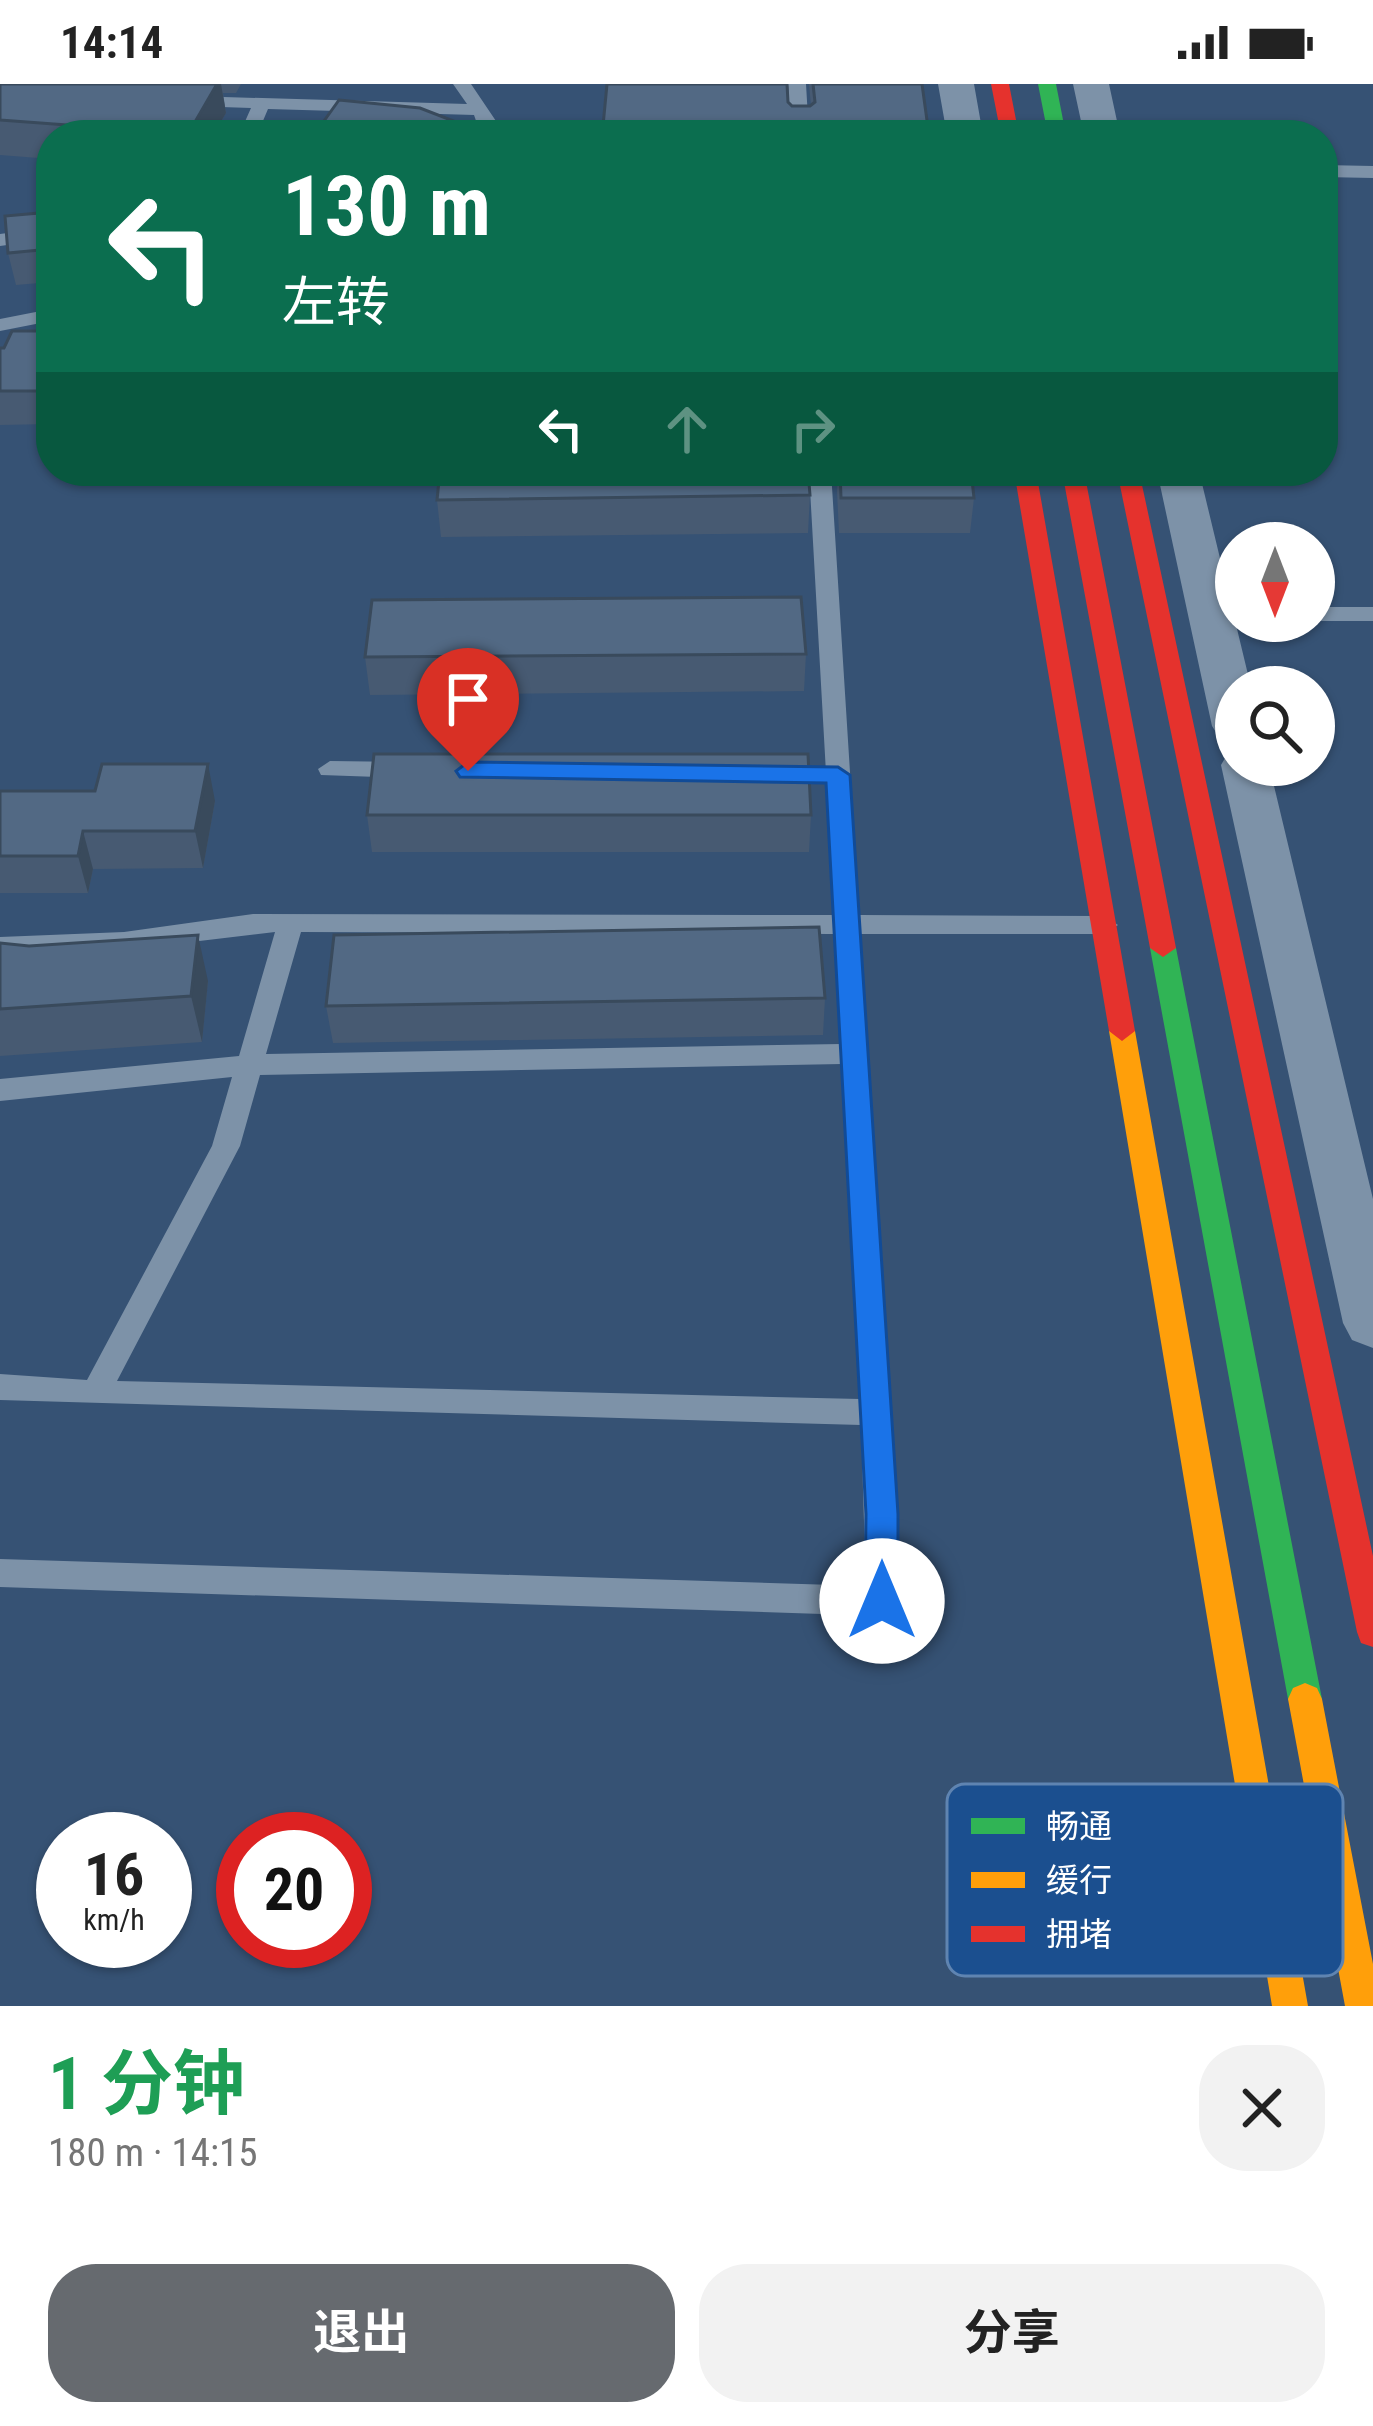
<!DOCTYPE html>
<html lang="zh">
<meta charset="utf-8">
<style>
:root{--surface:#fff;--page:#f2f2f2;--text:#222;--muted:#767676;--accent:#666a6f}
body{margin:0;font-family:"Roboto Condensed","Noto Sans SC",sans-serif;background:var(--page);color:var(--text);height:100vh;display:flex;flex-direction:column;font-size:45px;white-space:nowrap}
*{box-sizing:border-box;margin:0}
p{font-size:39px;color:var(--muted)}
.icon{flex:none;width:66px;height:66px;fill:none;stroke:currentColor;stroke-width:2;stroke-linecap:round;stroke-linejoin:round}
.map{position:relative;height:1922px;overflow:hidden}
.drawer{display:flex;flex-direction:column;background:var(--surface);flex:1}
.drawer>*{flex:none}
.hud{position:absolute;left:36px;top:36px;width:1302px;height:366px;border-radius:48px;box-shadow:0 3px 9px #0004;background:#0b6e4f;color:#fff;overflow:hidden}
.needle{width:78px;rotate:180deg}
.tools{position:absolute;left:1215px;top:438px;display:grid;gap:24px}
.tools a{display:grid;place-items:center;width:120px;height:120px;border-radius:50%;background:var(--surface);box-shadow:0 3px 9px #0004;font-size:60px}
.speed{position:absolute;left:36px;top:1728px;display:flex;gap:24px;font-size:60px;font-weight:700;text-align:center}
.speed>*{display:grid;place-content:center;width:156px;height:156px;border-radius:50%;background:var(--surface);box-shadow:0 3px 9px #0004;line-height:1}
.speed small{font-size:30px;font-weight:400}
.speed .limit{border:18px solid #d22;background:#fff;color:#111}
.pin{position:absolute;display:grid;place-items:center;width:102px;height:102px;color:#fff;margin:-123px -51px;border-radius:50% 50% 50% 0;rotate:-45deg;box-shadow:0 0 12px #0007}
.pin .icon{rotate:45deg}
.me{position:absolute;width:132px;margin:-66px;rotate:0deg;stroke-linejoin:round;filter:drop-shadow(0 0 9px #0008)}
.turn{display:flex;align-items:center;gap:42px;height:252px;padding:0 48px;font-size:54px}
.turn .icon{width:156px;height:156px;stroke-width:2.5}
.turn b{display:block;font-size:84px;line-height:102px}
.lanes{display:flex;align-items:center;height:114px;padding:0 48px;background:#0003;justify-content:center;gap:60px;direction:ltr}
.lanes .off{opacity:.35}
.round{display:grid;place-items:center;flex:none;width:126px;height:126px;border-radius:48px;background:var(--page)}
.headline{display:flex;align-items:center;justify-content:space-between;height:204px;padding:0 48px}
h1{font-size:72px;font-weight:700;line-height:90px;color:#1e9e55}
.button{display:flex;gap:24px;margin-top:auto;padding:24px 48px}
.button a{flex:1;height:138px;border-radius:48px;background:var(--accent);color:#fff;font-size:48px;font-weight:700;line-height:138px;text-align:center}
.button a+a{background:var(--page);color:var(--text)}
.status{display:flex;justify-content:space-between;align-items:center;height:84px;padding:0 60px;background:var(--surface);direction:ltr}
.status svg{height:33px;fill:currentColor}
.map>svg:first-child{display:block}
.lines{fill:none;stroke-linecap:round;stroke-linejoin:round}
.lane{fill:#7d92a8;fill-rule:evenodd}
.street{fill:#7d92a8;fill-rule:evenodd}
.fast{fill:#30b455;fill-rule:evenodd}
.slow{fill:#ff9f0a;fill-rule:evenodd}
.jam{fill:#e5322d;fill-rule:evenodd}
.wall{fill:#475a72}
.shaded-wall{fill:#394a5c}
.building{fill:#526984;stroke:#394a5c;stroke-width:3}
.route{fill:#1a73e8;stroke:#114b97;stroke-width:3}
.key{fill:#1b4f8f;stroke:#5f84b1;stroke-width:3}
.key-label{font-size:33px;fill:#fff}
</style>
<div class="status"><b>14:14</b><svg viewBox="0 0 49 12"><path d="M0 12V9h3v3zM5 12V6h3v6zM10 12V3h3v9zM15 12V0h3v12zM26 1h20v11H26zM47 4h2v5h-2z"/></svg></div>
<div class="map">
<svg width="1373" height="1922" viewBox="0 0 1373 1922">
<rect width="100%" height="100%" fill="#365274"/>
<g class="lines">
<path class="lane" d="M453 0H471L498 40 499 51H481L474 31 268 25 257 51H239L251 24 191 22 182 17 191 12 467 20Z
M788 0H806L809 51H791Z
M1323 81 1373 82V94L1323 93Z
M51 143V155L0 162V150Z
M51 225V237L0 247V235Z
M809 387H831L859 831 1105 832 1118 841 1105 850H860L898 1431V1517L893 1527 882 1532 0 1503V1475L866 1502 861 1341 0 1316V1290L87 1296 212 1062 232 993 0 1017V995L239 972 275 848 124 866 0 871V853L124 848 253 830 834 831ZM301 848 835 850 841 960 266 970ZM842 980 860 1315 117 1297 240 1062 260 991Z
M1314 523H1373V537H1314Z
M330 677 407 678 419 686 407 694 321 691 318 685Z"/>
<path class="street" d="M938 0H974L983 51H947Z
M1073 0H1109L1120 51H1084Z
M1157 387H1199L1251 603H1236V658L1219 653 1212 642Z
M1236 667V681H1269L1373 1115V1264L1352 1256 1343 1239 1221 681 1228 669Z"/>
<path class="fast" d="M1038 0H1056L1066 51H1048Z
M1163 855 1176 864 1322 1615 1317 1626 1305 1631 1293 1626 1288 1615 1150 864Z"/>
<path class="slow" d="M1122 937 1135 947 1308 1922H1272L1109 947Z
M1305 1599 1317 1604 1322 1615 1373 1880V1922H1345L1288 1615 1293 1604Z"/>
<path class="jam" d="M991 0H1009L1019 51H1001Z
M1014 387H1036L1135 947 1122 957 1109 947Z
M1062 387H1084L1176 864 1163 873 1150 864Z
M1117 387H1139L1373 1472V1563L1361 1559 1357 1548Z"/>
</g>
<path class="wall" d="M0 0H241L236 9H223L226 29 213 51H51V75L0 71Z
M809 0H922L929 51 603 42 788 18 792 22H811Z
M51 128V198L16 201 8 169Z
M51 247V340L0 341V264Z
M838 387 974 414 970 449H839L837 407Z
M810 411 808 449 441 453 437 416Z
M806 570 804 607 370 611 365 573Z
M0 707 215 717 203 784 93 785 88 809H0Z
M367 731H811L809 768H372Z
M0 859 208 897 202 958 0 972Z
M825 914 823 951 333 959 326 922Z"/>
<path class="shaded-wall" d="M217 0H221L226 29 213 51H188Z
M208 680 215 717 203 784 195 747Z
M83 747 93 785 88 809 78 772Z
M198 851 208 897 202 958 191 912Z"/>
<path class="building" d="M0 0H217L188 50 0 36Z
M607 0H787L788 18 792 22H810L815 18 813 0H922L929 51H577V42H603Z
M339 16 420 24 482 48 472 51H314Z
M51 128V165L8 169 5 132Z
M12 247H51V307H0V264H4Z
M440 387H808L810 411 437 416Z
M840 387H971L974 414H841Z
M801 513 806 570 365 573 372 516Z
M374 670H808L811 731H367Z
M102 680H208L195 747H83L78 772H0V707H95Z
M819 843 825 914 326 922 334 851Z
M198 851 191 912 0 925V859L29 862Z"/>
<path class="route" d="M468 678 838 683 850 691 898 1430V1517L893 1528 882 1532 870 1528 865 1517 866 1430 826 699 460 693 456 687Z"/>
<rect x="947" y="1700" width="396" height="192" rx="18" class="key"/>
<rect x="971" y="1734" width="54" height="16" fill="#30b455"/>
<rect x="971" y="1788" width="54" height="16" fill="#ff9f0a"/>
<rect x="971" y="1842" width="54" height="16" fill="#e5322d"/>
<g class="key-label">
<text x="1046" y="1754">畅通</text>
<text x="1046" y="1808">缓行</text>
<text x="1046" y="1862">拥堵</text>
</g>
</svg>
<div class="tools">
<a><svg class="needle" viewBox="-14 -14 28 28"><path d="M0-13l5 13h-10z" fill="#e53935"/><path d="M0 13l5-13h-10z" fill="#767676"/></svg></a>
<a><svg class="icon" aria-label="search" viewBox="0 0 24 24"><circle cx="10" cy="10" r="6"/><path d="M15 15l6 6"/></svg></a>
</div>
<div class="speed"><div>16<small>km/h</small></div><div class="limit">20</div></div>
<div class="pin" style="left:468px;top:687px;background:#d93025"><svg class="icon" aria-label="arrive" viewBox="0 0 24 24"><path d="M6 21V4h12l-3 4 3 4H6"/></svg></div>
<svg class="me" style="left:882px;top:1517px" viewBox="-20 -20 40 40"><circle r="19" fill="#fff"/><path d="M0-13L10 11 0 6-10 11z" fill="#1a73e8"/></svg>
<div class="hud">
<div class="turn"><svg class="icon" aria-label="left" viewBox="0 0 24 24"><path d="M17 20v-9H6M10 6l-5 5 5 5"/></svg><div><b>130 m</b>左转</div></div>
<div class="lanes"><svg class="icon" aria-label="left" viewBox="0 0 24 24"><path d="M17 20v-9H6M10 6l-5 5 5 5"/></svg><svg class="icon off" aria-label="ahead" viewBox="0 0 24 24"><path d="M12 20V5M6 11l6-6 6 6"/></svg><svg class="icon off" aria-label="right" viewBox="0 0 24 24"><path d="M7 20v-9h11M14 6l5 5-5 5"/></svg></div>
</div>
</div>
<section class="drawer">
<div class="headline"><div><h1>1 分钟</h1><p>180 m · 14:15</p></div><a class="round"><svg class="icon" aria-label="close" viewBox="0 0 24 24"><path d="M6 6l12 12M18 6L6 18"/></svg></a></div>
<div class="button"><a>退出</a><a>分享</a></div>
</section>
